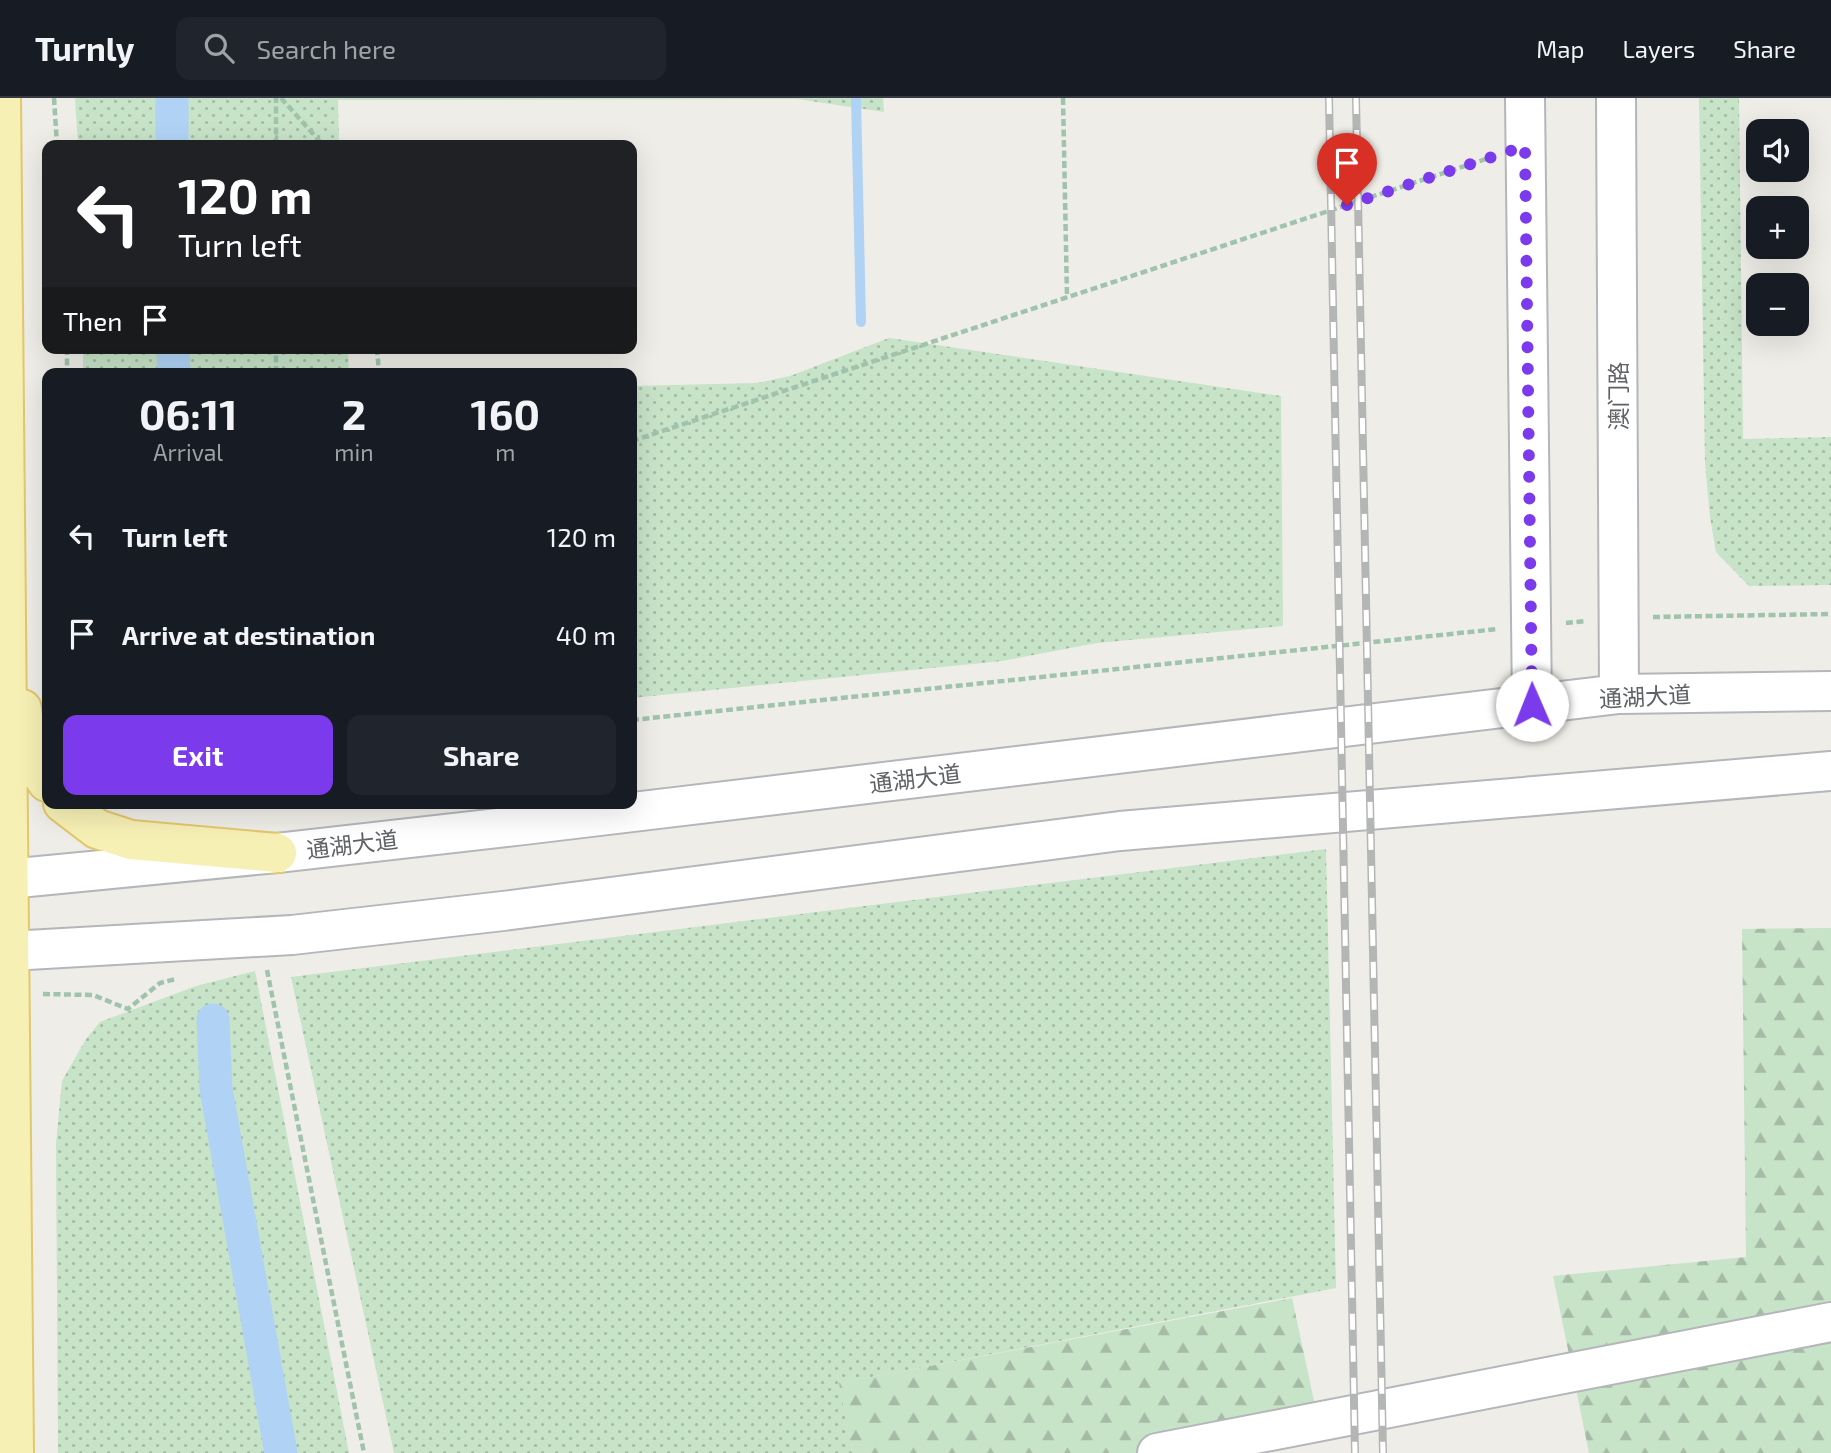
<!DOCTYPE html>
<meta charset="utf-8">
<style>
:root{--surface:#171b24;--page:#20242c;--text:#f1f3f6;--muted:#9ea1a6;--line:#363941;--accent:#7c3aed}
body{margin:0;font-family:"Exo 2","Noto Sans SC",sans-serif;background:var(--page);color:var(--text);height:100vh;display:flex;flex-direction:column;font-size:26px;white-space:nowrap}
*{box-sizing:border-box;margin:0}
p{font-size:23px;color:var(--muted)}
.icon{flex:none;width:38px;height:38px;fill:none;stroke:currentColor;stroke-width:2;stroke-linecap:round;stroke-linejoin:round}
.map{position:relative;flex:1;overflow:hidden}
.details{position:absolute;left:42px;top:270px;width:595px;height:441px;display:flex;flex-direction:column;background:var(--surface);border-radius:14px;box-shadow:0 7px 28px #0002}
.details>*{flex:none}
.guide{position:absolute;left:42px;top:42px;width:595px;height:214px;border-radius:14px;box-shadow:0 7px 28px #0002;background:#202124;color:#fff;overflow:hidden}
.fabs{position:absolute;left:1746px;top:21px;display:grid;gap:14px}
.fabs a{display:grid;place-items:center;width:63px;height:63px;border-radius:14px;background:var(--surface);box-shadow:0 7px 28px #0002;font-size:35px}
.pin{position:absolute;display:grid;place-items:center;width:60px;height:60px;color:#fff;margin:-72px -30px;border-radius:50% 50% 50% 0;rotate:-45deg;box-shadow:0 0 7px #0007}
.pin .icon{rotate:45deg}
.me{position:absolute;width:77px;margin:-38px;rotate:359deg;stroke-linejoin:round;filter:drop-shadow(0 0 5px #0008)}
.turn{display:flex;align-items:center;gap:24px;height:147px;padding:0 21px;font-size:32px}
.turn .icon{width:91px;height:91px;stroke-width:2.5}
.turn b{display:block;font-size:49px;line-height:60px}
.then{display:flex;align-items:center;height:66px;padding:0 21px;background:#0003;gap:14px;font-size:26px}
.eta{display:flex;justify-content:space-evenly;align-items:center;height:119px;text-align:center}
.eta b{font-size:42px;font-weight:700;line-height:49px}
.primary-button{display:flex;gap:14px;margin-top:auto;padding:14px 21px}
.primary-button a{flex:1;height:80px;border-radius:14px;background:var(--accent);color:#fff;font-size:28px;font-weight:700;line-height:80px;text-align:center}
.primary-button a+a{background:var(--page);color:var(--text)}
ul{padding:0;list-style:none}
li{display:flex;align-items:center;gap:21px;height:98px;padding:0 21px}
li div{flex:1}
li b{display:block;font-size:26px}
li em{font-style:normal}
header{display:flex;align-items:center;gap:42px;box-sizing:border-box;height:98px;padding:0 35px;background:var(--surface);border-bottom:2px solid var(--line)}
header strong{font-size:33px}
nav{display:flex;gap:38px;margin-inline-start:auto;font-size:24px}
.search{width:490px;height:63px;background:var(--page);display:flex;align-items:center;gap:18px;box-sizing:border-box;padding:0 24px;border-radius:14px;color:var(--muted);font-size:26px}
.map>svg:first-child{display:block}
.green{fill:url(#green-dots)}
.forest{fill:url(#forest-firs)}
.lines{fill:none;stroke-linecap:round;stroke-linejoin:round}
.stream{stroke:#b0d3f5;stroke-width:10}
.canal{stroke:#b0d3f5;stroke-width:33}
.minor-casing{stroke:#b4b6ba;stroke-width:42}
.major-casing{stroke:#e2c86d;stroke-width:42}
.path{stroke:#a0c3ac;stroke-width:4.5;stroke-dasharray:7 3.5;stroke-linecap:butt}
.minor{stroke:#fff;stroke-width:38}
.major{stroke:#f6f0b5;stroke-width:38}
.rail-casing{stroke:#b4b5b5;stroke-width:8}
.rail{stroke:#fff;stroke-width:5;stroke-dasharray:16;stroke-linecap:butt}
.route{stroke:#7c3aed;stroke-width:12;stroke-dasharray:0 21.6}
.labels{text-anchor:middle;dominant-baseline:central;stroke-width:5;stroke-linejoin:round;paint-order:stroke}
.street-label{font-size:23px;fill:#5e6165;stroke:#fff}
</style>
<header>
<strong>Turnly</strong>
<div class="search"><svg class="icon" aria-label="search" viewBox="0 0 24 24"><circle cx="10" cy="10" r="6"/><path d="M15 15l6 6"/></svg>Search here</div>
<nav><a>Map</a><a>Layers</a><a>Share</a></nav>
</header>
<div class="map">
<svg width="1831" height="1355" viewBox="0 0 1831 1355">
<defs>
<pattern id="green-dots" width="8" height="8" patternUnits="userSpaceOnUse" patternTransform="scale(1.75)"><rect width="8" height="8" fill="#c7e3c8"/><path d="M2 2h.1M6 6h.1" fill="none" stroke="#a5bba6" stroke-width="1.8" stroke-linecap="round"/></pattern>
<pattern id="forest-firs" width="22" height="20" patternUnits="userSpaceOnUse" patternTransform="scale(1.75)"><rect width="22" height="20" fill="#c7e3c8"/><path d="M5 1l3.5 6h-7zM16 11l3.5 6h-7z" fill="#a5bba6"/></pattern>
</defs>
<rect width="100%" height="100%" fill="#efede7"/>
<path class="green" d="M75 0H883L884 14 797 1 338 2 339 47H78Z
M1699 0H1739L1743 341 1831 339V487L1749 488 1716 454 1710 419 1705 365Z
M889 240 1281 298 1283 528 1097 545 1002 563 632 600V288L757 285 790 278Z
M83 250H348L349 275H83Z
M1326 751 1336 1190 840 1285 852 1355H394L291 879Z
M255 873 349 1355H58L56 1046 62 983 86 941 100 924 196 888Z"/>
<path class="forest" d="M1831 830V1355H1589L1553 1178 1746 1159 1742 831Z
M1292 1200 1322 1340 1241 1355H852L839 1285Z"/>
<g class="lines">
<path class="stream" d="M856 0 861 224"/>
<path class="canal" d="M172 0V47
M173 250 174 275
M213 922 216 991 281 1355"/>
<g class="minor-casing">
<path id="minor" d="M1525 0 1532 607
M1616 0 1619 596
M8 781 277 755 524 727 1619 596 1831 593
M10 853 292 837 503 813 1120 733 1831 673
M1157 1355 1831 1224"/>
</g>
<g class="major-casing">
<path id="major" d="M1 0 14 1355
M22 611C25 638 31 662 47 684
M63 705 97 731 131 742 277 755"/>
</g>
<path class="path" d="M54 0 57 47
M281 0 323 47
M1063 0 1067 199
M276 47V0
M67 250V275
M377 250 379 275
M276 275V250
M632 343 1492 59
M1653 519 1831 516
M1566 525 1585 523
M632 622 1498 531
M267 872 364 1355
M43 896 93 897 128 911 160 885 176 881"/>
<use href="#minor" class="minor"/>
<use href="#major" class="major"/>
<g class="rail-casing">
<path id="rail" d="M1329 0 1355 1355
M1356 0 1383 1355"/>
</g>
<use href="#rail" class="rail"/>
</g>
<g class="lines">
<path class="route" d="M1347 107 1525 48 1532 607"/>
</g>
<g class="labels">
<g class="street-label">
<text transform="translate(1618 298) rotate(-90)">澳门路</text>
<text transform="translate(1645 598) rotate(-3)">通湖大道</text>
<text transform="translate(915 680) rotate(-7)">通湖大道</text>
<text transform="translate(352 746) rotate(-7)">通湖大道</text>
</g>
</g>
</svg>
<div class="fabs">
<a><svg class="icon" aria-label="sound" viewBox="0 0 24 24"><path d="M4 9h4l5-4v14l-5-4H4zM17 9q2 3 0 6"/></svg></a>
<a>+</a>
<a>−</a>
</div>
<div class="pin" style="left:1347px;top:107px;background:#d93025"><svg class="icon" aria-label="arrive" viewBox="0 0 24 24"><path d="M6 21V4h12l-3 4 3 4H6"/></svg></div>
<svg class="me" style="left:1532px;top:607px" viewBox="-20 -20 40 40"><circle r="19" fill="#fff"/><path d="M0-13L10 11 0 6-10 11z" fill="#7c3aed"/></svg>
<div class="guide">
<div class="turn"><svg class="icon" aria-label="left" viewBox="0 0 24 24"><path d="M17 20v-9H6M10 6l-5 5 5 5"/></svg><div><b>120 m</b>Turn left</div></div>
<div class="then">Then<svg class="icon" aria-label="arrive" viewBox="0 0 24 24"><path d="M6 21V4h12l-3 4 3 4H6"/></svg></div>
</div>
<section class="details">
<div class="eta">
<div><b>06:11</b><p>Arrival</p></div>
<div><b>2</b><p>min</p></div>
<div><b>160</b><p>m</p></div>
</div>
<ul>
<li><svg class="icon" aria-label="left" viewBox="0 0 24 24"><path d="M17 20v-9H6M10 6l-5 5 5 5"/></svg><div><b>Turn left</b></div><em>120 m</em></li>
<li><svg class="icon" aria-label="arrive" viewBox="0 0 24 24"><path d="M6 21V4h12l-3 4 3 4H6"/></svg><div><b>Arrive at destination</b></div><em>40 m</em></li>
</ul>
<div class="primary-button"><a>Exit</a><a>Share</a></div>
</section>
</div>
